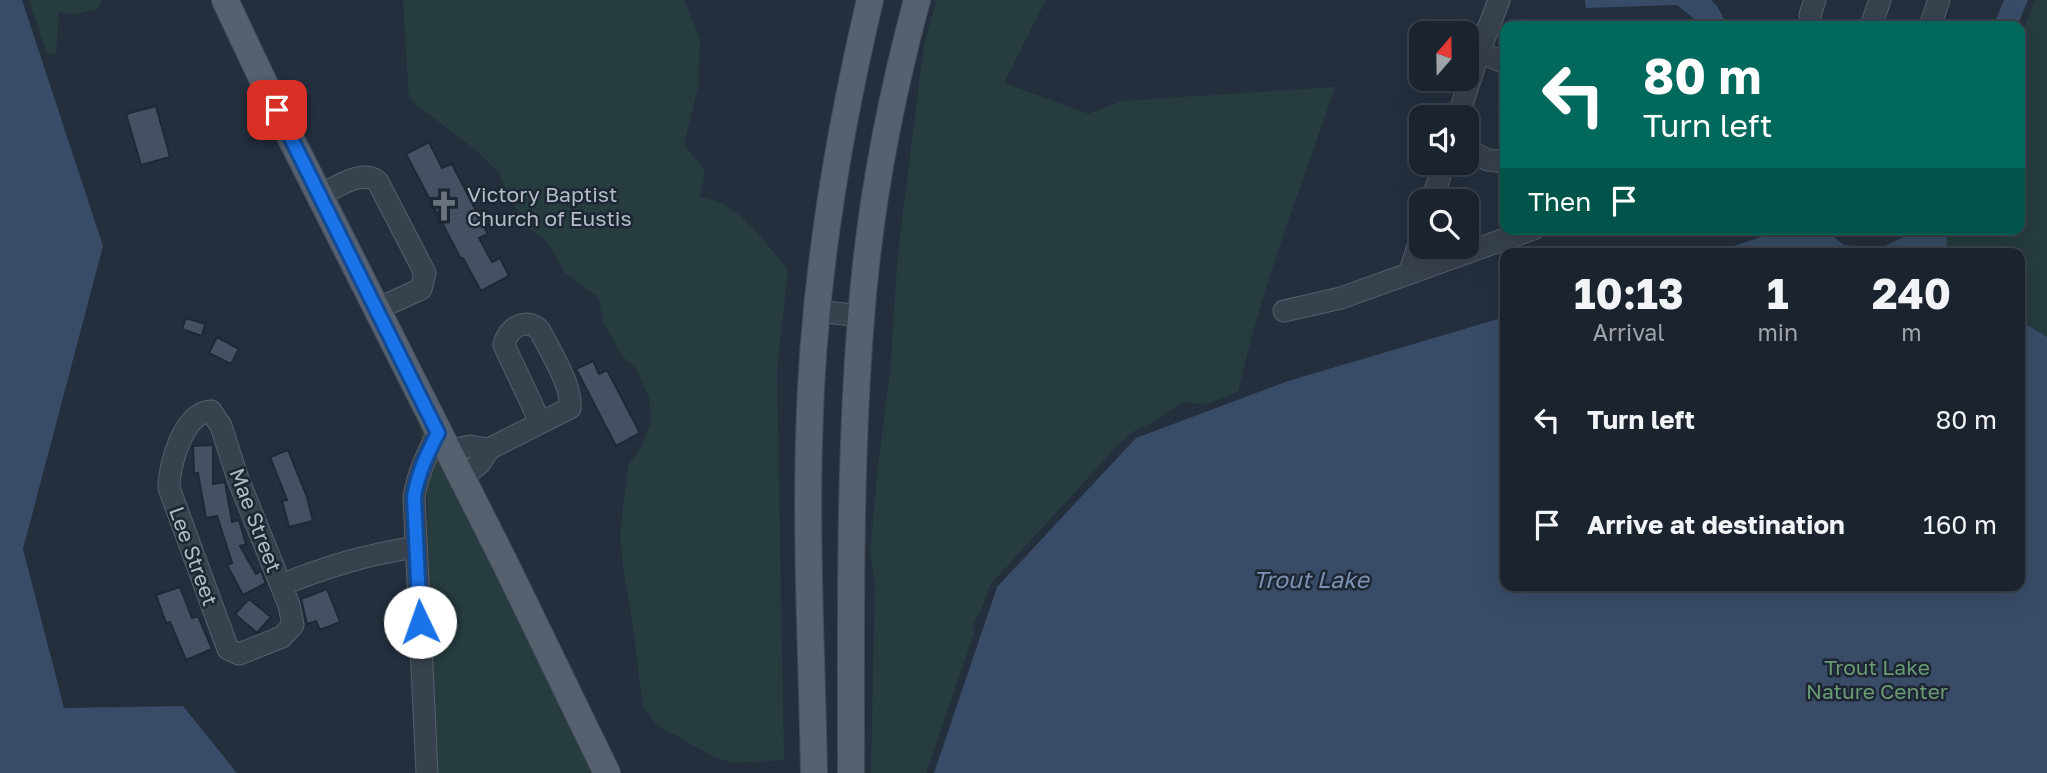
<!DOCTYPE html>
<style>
:root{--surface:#1b232e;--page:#282f3a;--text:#f1f3f6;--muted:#a0a4aa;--line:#39404a}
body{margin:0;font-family:"Golos Text",sans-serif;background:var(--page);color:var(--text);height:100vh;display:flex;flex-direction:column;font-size:26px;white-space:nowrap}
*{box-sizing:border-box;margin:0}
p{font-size:23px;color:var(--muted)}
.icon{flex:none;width:38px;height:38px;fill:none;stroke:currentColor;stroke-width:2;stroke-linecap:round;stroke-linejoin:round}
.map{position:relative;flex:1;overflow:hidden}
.details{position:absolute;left:1500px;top:248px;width:525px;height:343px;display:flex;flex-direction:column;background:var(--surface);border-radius:14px;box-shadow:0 7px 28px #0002,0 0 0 2px var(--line)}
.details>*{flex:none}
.banner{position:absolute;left:1500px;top:21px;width:525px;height:214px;border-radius:14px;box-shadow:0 7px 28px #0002,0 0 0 2px var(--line);background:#00695c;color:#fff;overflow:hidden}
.needle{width:46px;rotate:20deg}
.tools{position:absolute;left:1409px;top:21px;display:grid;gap:14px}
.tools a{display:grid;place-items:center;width:70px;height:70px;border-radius:14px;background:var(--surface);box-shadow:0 7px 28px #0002,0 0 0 2px var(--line);font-size:35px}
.pin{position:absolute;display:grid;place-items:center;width:60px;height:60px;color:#fff;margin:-30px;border-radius:14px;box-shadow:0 4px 10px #0006}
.me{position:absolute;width:77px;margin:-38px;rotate:357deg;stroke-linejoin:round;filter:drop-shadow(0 0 5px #0008)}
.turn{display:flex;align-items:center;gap:24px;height:147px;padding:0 28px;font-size:32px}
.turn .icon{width:91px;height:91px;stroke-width:2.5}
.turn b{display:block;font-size:49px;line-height:60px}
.then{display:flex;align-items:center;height:66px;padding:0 28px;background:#0003;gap:14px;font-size:26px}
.eta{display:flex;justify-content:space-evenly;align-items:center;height:119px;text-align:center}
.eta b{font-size:42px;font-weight:700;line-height:49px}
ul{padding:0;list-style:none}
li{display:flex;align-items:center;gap:21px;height:105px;padding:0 28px}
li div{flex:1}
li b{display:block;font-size:26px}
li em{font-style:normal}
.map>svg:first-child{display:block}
.green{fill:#263c3f}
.water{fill:#394c67}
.building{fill:#455162;stroke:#1f2835;stroke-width:2}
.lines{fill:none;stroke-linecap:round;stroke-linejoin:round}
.minor-casing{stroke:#565f6c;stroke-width:23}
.major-casing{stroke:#414a57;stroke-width:28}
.minor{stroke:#38414e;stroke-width:21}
.major{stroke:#56606e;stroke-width:26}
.route-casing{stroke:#114b97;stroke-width:18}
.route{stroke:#1a73e8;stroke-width:12}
.labels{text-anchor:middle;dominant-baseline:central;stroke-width:5;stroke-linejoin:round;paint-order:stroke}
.poi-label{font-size:21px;fill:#b4bcc9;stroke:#1d2633;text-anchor:start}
.street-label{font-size:21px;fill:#b4bcc9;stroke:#1d2633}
.park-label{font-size:21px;fill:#6b9a76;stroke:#1d2633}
.water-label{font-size:23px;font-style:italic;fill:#7c92b1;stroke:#1d2633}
</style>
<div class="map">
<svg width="2047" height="773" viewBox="0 0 2047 773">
<rect width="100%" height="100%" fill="#242f3e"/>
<path class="green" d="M29 0H101L98 9 75 15 59 12 56 55 47 54Z
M403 0H684L700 38 698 87 684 144 705 171 700 197C739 202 764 241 788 270L777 370 784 760 733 763 712 756 657 725 643 706 632 620 624 575 620 536 628 466 642 446 651 422 649 397 636 368 622 356 603 322 599 298 565 273 548 243 532 230 518 211 505 189 500 174 477 151 409 99Z
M937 0H1046L1004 83 1089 114 1121 101 1335 87C1301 187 1261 288 1238 392L1204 405 1184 401 1147 426 1134 431 1117 446 990 585 981 611 973 624 975 630 926 773H871L875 582 870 554 878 465 890 372 898 253 924 44Z
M2035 0H2047V773H1737L2020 586V254H1937L1946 229H2020V39Z
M418 410 598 773H431L427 494Z"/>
<path class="water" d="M0 0H22L103 246 23 549 64 708 183 706 237 773H0Z
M1585 0H1711L1717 6 1728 26H1697L1693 18 1677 5 1586 8Z
M2004 0H2028L2017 26H1993Z
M1767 229H1824L1844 245 1881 248 1918 230 1946 237 1948 254H1709L1761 237Z
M1505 317V586H2020V321L2047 337V773H934L997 587 1136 438 1288 381Z"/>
<path class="building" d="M156 106 170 157 141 165 126 114Z
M429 142 442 168 452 164 488 234 479 238 492 262 500 258 509 276 481 291 463 258 461 259 406 154Z
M186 318 205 324 202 336 182 329Z
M217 337 239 349 231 364 209 353Z
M593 361 599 374 607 370 640 433 616 446 576 369Z
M213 445V484L225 482 232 522 239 520 246 544 240 546 256 574 261 571 266 583 243 595 227 565 232 563 217 516 206 518 198 473H194L193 446Z
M288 450 307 497 313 521 289 527 282 501 287 500 270 457Z
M180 587 192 618 198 616 212 649 186 660 170 622 166 623 156 595Z
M327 589 340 622 320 630 316 621 307 624 301 599Z
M249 599 271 617 257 633 235 614Z"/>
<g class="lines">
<g class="minor-casing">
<path id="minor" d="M1811 26 1810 15 1815 0
M1871 26 1880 0
M1930 26 1939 0
M1479 52 1505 63
M1458 117 1479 52 1499 0
M1466 149 1488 160 1505 162
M320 195C336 188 363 168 378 182L425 273 421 289 377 309
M1432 201 1444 163
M1409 274 1421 237
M817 311 861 316
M1284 311 1341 298 1533 229
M211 411 221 426 238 479 289 605 293 625 282 637 239 654 228 649 169 488C169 465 183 413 211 411Z
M489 449 570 408C573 387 550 351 540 331 527 316 508 327 504 345L540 422
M447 451 470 446 489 449 480 463 461 479
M281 585C329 566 365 555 416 547
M427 773 414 497C418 473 427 454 438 433"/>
</g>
<g class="major-casing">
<path id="major" d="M225 0 284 125 507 567 607 773
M814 773C812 662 806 551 809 440 812 291 836 144 870 0
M851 773C851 621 849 469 861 318 869 211 889 104 917 0"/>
</g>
<use href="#minor" class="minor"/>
<use href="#major" class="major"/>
</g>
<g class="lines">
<g class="route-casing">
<path id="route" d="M277 110 438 433C427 454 418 473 414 497L420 622"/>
</g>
<use href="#route" class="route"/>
</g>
<defs>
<g id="church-bare" transform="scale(2.415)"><path d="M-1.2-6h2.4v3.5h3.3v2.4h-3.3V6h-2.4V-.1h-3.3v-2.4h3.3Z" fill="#6b7280" stroke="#1d2633" stroke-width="2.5" paint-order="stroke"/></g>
</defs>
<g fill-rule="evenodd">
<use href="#church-bare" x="444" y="206"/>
</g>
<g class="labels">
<g class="poi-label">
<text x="467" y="194">Victory Baptist<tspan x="467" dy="24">Church of Eustis</tspan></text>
</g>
<g class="street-label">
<text transform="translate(256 520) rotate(69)">Mae Street</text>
<text transform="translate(194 556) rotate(70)">Lee Street</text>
</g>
<g class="park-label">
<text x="1877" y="667">Trout Lake<tspan x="1877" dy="24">Nature Center</tspan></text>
</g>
<g class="water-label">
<text x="1311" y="579">Trout Lake</text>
</g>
</g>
</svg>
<div class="tools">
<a><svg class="needle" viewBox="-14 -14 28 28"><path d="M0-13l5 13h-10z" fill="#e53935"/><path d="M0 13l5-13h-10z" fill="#a0a4aa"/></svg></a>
<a><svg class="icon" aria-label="sound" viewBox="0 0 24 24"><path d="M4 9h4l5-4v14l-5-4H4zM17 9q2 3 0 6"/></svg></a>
<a><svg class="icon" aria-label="search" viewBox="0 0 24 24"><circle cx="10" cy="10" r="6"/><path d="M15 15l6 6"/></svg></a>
</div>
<div class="pin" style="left:277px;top:110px;background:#d93025"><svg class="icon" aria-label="arrive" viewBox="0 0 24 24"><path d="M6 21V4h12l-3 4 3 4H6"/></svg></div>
<svg class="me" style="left:420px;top:622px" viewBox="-20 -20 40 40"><circle r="19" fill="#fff"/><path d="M0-13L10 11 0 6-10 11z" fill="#1a73e8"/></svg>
<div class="banner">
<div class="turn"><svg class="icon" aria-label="left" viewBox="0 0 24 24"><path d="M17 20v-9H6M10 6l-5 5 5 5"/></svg><div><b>80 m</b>Turn left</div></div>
<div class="then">Then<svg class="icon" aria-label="arrive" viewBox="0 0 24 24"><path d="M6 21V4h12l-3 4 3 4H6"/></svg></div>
</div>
<section class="details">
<div class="eta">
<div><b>10:13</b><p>Arrival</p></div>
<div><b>1</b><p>min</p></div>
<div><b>240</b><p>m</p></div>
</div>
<ul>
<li><svg class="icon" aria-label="left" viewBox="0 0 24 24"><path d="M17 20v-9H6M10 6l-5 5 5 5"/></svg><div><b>Turn left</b></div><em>80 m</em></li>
<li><svg class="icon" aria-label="arrive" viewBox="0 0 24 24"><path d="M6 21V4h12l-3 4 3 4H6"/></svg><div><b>Arrive at destination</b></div><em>160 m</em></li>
</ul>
</section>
</div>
